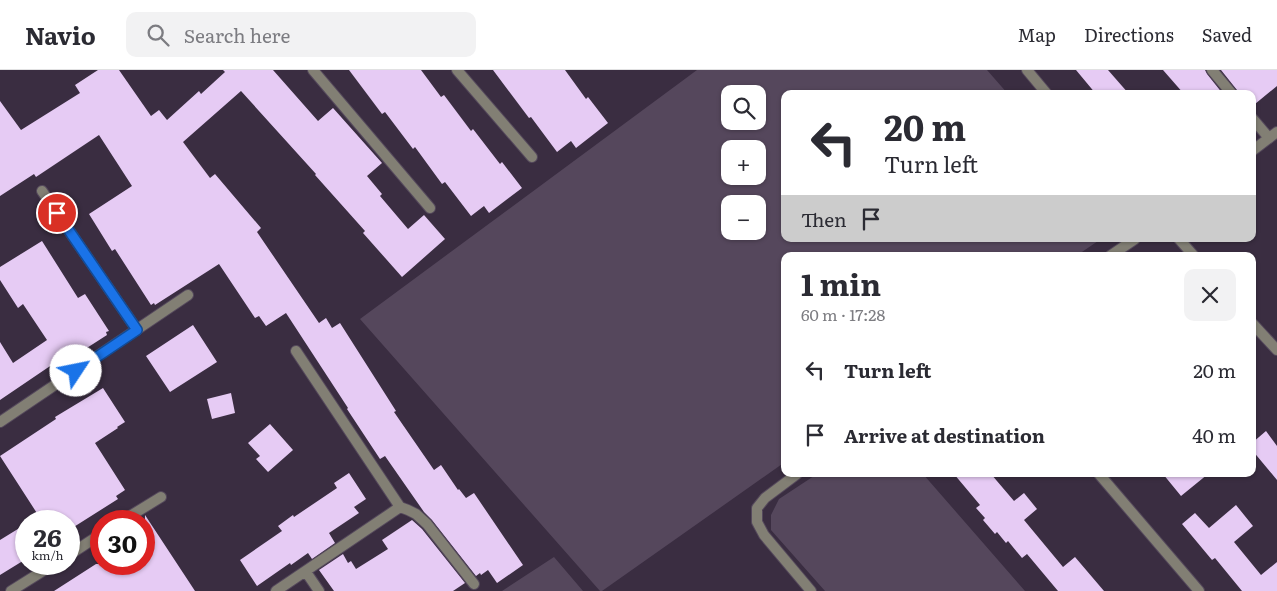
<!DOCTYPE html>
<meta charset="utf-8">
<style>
:root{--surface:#fff;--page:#f2f2f3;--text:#2b2b33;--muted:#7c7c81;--line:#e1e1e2}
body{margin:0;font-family:Literata,serif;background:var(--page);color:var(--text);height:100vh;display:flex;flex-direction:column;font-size:19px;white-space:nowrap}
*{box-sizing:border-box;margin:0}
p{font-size:16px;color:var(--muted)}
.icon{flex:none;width:28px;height:28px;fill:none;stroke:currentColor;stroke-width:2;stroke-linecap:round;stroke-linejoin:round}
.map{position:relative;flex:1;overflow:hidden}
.sheet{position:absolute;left:781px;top:182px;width:475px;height:225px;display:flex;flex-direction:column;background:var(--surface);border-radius:10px;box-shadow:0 1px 4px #0004}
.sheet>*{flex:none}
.banner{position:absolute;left:781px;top:20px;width:475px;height:152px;border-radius:10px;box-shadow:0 1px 4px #0004;background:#fff;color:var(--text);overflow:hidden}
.buttons{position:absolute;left:721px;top:15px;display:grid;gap:10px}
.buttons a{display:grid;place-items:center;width:45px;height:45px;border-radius:10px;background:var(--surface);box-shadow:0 1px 4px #0004;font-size:25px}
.speed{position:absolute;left:15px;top:440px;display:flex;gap:10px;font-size:25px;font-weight:700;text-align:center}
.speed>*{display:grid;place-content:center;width:65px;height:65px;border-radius:50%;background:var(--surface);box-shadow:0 1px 4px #0004;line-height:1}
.speed small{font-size:12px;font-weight:400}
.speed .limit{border:8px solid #d22;background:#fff;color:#111}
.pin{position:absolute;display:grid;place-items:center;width:42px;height:42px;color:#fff;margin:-21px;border:2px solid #fff;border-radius:50%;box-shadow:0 1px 5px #0007}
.me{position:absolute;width:55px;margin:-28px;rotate:56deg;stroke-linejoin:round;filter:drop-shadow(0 0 4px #0008)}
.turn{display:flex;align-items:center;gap:18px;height:105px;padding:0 20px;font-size:22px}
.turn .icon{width:65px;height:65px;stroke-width:2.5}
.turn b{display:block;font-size:35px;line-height:42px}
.then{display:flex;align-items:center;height:48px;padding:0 20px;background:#0003;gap:10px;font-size:19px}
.round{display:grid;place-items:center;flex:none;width:52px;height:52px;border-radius:10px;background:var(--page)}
.head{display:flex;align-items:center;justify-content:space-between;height:85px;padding:0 20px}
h1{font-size:30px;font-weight:700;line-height:38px}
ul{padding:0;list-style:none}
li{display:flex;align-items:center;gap:15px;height:65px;padding:0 20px}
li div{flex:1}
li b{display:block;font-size:19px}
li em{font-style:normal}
header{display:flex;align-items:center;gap:30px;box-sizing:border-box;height:70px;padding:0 25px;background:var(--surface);border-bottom:1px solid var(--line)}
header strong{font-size:24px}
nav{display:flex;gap:28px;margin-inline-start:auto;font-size:18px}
.search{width:350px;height:45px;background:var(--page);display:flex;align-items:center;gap:12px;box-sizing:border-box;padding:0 18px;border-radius:10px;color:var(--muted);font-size:19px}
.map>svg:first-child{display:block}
.green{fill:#55475c;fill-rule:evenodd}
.building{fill:#e6cbf4}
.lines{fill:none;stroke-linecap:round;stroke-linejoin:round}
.service-casing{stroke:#55495c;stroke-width:12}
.minor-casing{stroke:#55495c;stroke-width:12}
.service{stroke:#827f74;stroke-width:10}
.minor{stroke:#827f74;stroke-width:10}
.route-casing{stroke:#114b97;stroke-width:12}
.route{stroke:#1a73e8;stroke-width:9}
</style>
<header>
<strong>Navio</strong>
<div class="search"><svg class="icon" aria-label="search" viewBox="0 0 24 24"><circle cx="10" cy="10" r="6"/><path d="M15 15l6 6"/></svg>Search here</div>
<nav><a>Map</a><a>Directions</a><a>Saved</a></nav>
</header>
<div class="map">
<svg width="1277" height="521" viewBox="0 0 1277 521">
<rect width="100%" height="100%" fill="#3a2d41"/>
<path class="green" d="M697 0H987L1008 24H785V169H1101L1076 186H785V392L602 521H600L360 249ZM730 24H758V51H730ZM730 79H758V106H730ZM730 134H758V161H730Z
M817 404H923L1025 521H825L771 460V445L779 429Z
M554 487 583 521H502Z"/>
<path class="building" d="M98 0H119L151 46 159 40 167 50 199 21 201 24 225 2 223 0H273L318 51 333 38 382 93 367 106 382 124 380 126 408 159 424 145 445 169 402 207 363 163 365 161 315 105 316 104 241 21 183 72 210 108 215 104 261 158 257 162 319 253 326 248 332 258 340 253 396 341 394 342 434 400 441 395 458 420 459 419 466 428 474 423 523 495 497 513 488 500 481 505 480 503 476 506 432 450 424 442 385 386 380 389 347 339 348 338 286 243 266 256 259 246 255 248 219 194 155 235 154 233 151 235 115 179 112 181 89 144 132 116 99 65 36 107 34 104 0 126V31L21 60 80 23 75 15Z
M349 0H421L441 27 444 25 471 61 473 59 500 94 502 92 522 118 489 143 484 136 471 146 445 112 442 114 415 77 413 79 385 42 382 44Z
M493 0H565L586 29 588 27 608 53 576 78 571 71 557 82 531 47 529 48Z
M1076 0H1108L1129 24H1096Z
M1163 0H1205L1207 4 1223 24H1184Z
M1221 0H1277V16L1255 34 1252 31V24H1239L1237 20Z
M42 171 78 228 85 224 109 261 106 262 107 265 65 292 64 290 60 292 59 290 0 330V272L13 293 47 270 23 234 18 238 0 210V197Z
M193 255 217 292 170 322 146 286Z
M103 318 125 352 117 357 118 358 95 373 125 420 116 426 118 429 69 460V451H42L0 386 56 349 55 347Z
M231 323 235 343 212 349 207 329Z
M270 354 293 380 268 402 256 389 260 386 248 373Z
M1266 361 1277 376V410L1252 380V373Z
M349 403 366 429 354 437 359 443 329 463 335 473 312 489 308 483 291 495 290 493 257 516 240 490 282 461 278 456 293 445 294 447 337 418 334 413Z
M954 404H991L1014 431 1024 423 1037 439 1024 450 1063 497 1075 487 1104 521H1058L1027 484 1022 488 1008 471 1006 473 997 462 995 464 983 450 985 448 976 438 980 435Z
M1163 404H1208L1181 426Z
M1236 435 1253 456 1234 472 1261 505 1277 492V521H1242L1215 488 1212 490 1182 454 1195 443 1209 458Z
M145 445 195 521H54L96 494H144Z
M412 450 422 459 465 513 453 521H334L319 500 343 484 348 493 351 491 356 499 388 479 382 470Z
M26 454V489L0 505V470Z"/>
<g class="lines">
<g class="service-casing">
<path id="service" d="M1212 0 1232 24
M1252 48 1269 68"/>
</g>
<g class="minor-casing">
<path id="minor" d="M313 0 430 138
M457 0 532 87
M1027 0 1047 24
M1252 81 1277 62
M42 121 137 260
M1179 169 1194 186
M1110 186 1135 169
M1252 253 1277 280
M0 352 188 225
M797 404 765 428 757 438V452L764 465 811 521
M1099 404 1199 521
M400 437 408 440 416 444 427 454 474 514
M122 451 161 427
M69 485 101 464
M306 502 319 521
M11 521 54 494
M276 521 400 437 296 281"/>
</g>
<use href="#service" class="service"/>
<use href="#minor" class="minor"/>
</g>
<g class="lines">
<g class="route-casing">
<path id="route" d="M57 143 137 260 76 301"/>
</g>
<use href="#route" class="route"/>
</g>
</svg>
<div class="buttons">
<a><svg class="icon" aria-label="search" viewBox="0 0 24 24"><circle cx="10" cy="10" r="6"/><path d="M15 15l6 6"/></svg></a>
<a>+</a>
<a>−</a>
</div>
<div class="speed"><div>26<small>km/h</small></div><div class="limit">30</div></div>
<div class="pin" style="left:57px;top:143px;background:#d93025"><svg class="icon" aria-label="arrive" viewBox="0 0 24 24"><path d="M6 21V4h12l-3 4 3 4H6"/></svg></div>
<svg class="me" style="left:76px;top:301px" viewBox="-20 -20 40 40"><circle r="19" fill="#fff"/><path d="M0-13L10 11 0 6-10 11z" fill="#1a73e8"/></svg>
<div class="banner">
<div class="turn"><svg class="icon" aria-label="left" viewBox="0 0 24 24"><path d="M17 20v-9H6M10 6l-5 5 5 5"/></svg><div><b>20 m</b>Turn left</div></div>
<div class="then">Then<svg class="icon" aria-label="arrive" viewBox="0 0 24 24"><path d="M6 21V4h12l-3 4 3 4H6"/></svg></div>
</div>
<section class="sheet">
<div class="head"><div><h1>1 min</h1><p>60 m · 17:28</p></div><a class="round"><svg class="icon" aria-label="close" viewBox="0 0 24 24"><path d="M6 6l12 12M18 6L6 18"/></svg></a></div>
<ul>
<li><svg class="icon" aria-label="left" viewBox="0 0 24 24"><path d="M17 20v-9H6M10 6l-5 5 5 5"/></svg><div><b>Turn left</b></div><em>20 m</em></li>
<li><svg class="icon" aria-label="arrive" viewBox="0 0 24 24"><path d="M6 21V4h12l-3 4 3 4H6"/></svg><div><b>Arrive at destination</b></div><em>40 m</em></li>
</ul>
</section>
</div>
